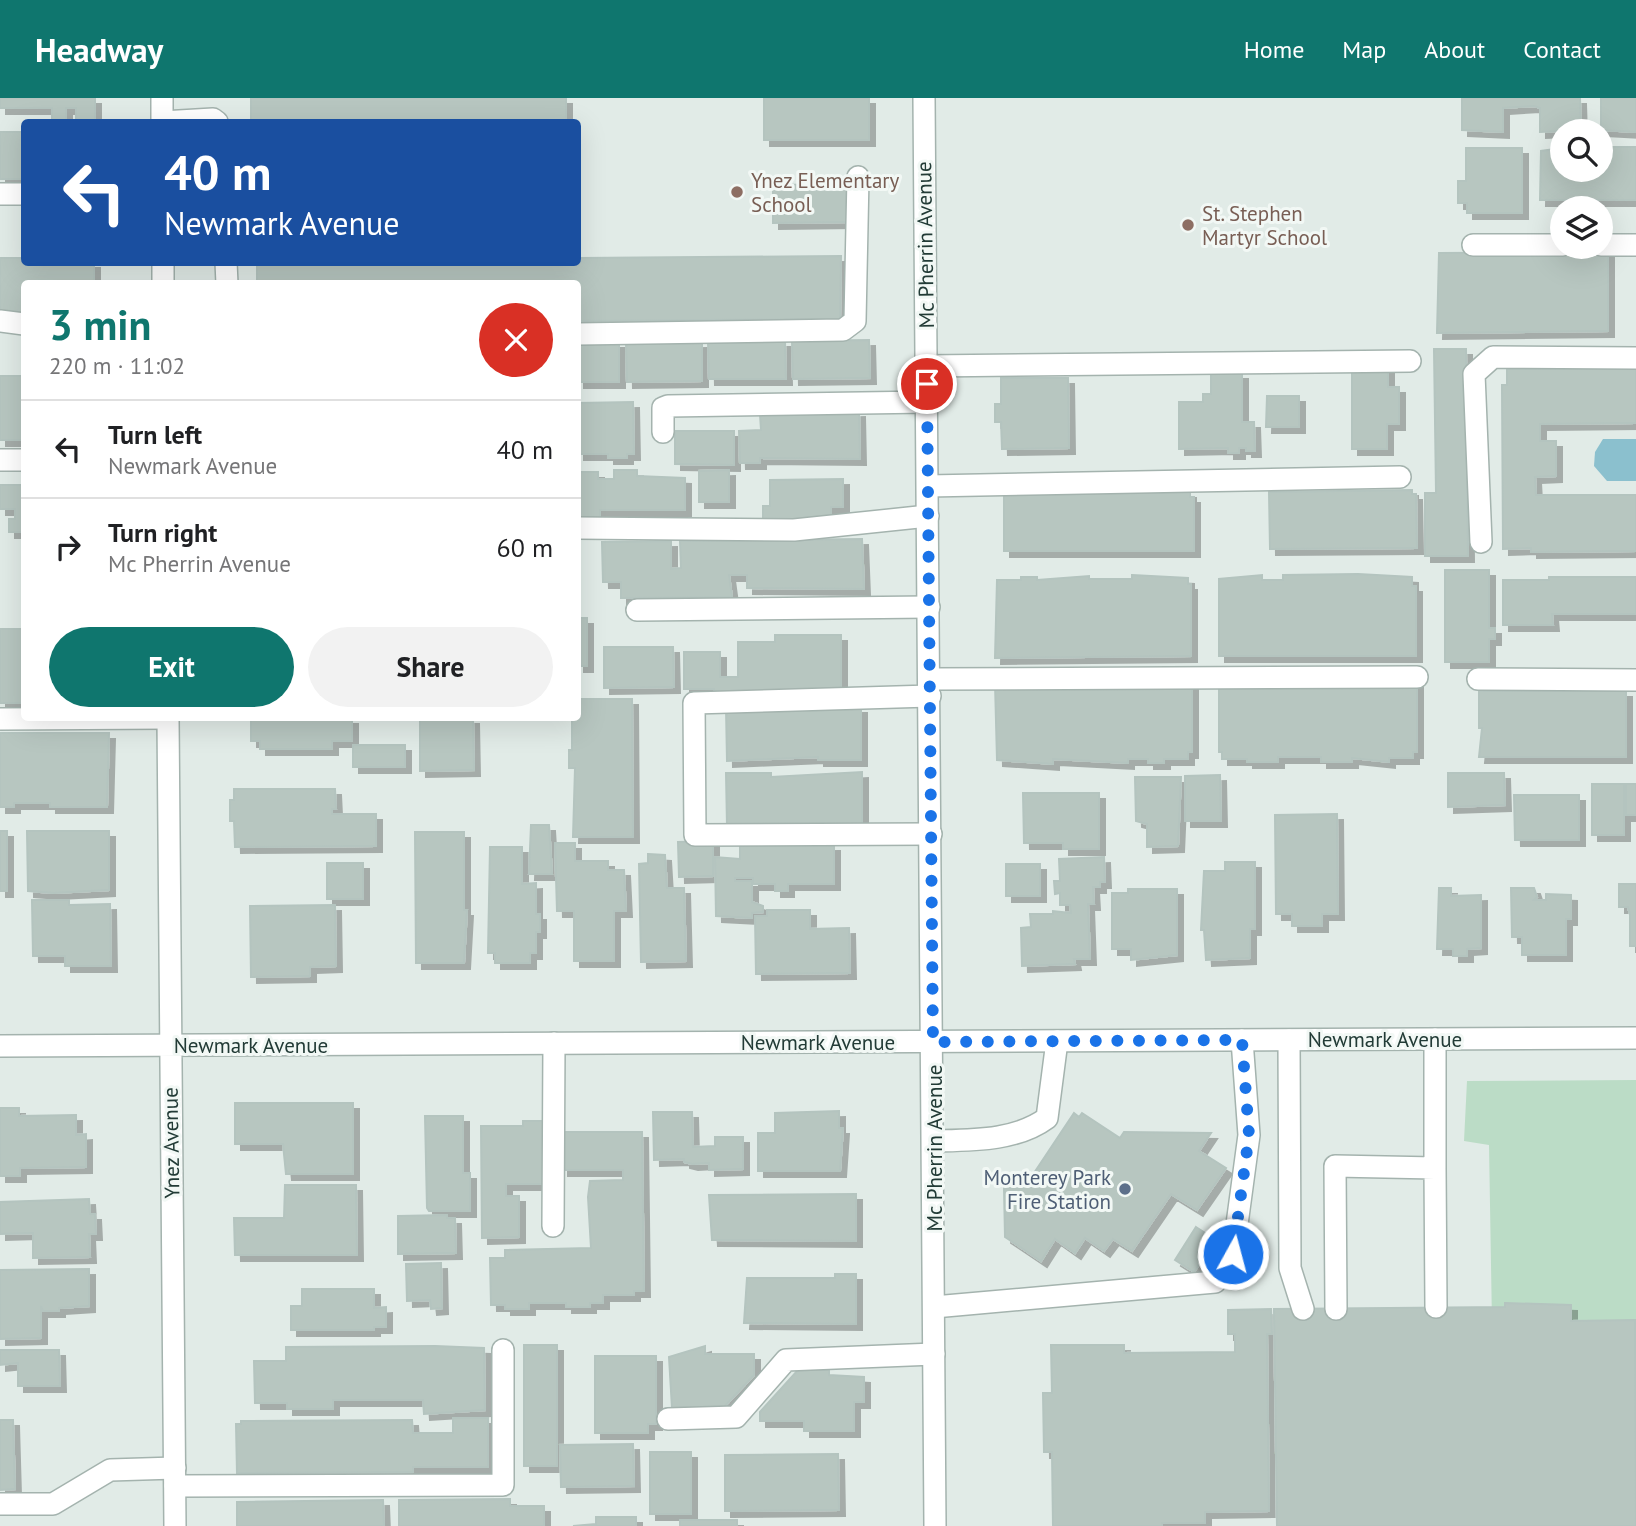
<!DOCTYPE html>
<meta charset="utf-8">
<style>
:root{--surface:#fff;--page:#f2f2f2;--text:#202124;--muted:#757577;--line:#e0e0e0;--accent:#0f766e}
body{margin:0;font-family:"PT Sans",sans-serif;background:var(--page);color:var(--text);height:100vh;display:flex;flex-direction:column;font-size:26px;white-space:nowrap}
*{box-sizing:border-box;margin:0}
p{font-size:23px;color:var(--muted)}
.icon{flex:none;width:38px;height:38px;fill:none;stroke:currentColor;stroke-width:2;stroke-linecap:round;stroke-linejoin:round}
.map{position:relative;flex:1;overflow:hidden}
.side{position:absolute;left:21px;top:182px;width:560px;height:441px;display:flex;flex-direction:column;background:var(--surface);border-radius:7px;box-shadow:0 7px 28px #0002}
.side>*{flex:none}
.banner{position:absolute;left:21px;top:21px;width:560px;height:147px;border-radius:7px;box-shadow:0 7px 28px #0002;background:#1a4fa0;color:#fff;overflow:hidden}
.fabs{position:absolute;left:1550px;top:21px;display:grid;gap:14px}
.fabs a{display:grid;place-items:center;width:63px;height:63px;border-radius:50%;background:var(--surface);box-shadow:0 7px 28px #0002;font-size:35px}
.pin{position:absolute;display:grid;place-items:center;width:60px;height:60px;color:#fff;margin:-30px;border:4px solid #fff;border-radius:50%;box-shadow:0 2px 7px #0007}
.me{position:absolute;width:77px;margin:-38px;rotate:7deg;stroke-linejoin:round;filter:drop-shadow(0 0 5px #0008)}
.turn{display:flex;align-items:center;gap:24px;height:147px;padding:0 28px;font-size:32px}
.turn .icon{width:91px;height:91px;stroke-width:2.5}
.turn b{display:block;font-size:49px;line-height:60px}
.round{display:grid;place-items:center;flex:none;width:74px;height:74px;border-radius:37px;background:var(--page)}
.head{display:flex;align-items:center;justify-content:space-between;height:119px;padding:0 28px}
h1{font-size:42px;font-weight:600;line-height:52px;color:var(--accent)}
.button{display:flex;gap:14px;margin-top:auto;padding:14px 28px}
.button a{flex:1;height:80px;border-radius:42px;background:var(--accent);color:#fff;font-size:28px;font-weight:600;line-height:80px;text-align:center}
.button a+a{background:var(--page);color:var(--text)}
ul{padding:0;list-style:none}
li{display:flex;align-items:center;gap:21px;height:98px;padding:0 28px;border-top:2px solid var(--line)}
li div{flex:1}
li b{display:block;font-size:26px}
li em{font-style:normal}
header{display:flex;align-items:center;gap:42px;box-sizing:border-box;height:98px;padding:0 35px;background:var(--accent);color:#fff}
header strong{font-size:33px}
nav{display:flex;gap:38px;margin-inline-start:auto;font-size:24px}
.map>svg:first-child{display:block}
.green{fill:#bbdcc6}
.water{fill:#8bc0ce}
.building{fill:#b7c6c0;stroke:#b4c4bf;stroke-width:2;filter:url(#shadow)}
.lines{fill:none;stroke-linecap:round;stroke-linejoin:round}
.service-casing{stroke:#a4b3ae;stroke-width:24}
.minor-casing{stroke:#a4b3ae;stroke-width:24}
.tertiary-casing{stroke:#a4b3ae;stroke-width:24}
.service{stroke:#fff;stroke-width:21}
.minor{stroke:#fff;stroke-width:21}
.tertiary{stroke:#fff;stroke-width:21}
.route{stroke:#1a73e8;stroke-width:12;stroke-dasharray:0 21.6}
.education-dot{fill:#8d6e63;stroke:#f2f8f5;stroke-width:2.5}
.service-dot{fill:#5c6f8a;stroke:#f2f8f5;stroke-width:2.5}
.labels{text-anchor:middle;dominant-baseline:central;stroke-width:6;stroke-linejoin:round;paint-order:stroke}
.education-label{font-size:21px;fill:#785e54;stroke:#f2f8f5;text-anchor:start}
.street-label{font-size:21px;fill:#223b36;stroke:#f2f8f5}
.service-label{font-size:21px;fill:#4e5e75;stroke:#f2f8f5;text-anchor:end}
</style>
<header>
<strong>Headway</strong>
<nav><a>Home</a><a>Map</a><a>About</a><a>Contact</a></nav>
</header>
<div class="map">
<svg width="1636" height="1428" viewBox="0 0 1636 1428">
<defs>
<filter id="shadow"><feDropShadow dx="6" dy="6" stdDeviation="0" flood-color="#0004"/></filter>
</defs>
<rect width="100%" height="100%" fill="#e1ebe7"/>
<path class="green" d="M1636 982V1224L1492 1226 1489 1047 1464 1043 1467 983Z"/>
<path class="water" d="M1603 341H1636V383H1607L1594 368 1595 354Z"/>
<path class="building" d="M0 0H95V24H76V10H66V24H52V10H0Z
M251 0H566V24H251Z
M764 0H869V42H764Z
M1462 0H1580L1581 32 1540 34V10L1534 8 1503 10V34L1462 32Z
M1601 0H1636V34L1601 32Z
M0 34H24V81H0Z
M1601 49H1636V102H1540L1541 53 1563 50V72H1601Z
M1466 50H1522V115H1467V105H1458V83H1466Z
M849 86V124L773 125V87Z
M1608 154V233L1437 235 1439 155Z
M841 158 840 221 578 223V186H257V164H578V160Z
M0 160H24V164H94V186H24V214H0Z
M869 242 870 280 793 281 792 243Z
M708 243H785L786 281H709Z
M578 244H619V284H578Z
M702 244V283L627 284 626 245Z
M1434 251H1466L1468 458H1425V395H1436Z
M1352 266H1388V289H1399V326H1387V351H1352Z
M1636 270V325L1540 326V343H1556V378L1535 379 1536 397H1636V453L1531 454V450L1503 451 1502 287H1507V271Z
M1211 275H1242V324H1254L1255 353H1246V350H1239V355H1228V350L1179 351V304H1203V296H1211Z
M0 278H24V342H0Z
M1001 280H1068L1069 350 1002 351 1001 324H995V306H1001Z
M1267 298H1299V329H1266Z
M633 304 634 356H627V360H608V356H578V305Z
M859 313 860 361 760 360V365H740L739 333 761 332 760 316Z
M675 333H734V367L675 366Z
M614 372H637V378L685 380V412H600V419H578V374H598V381H614Z
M729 372V404H699V373Z
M843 381V409H831V423H763V408H770V382Z
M0 387H24V434H9V421H15V411H0Z
M1412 392V396H1416L1417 450 1270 451 1269 394Z
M1004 394H1190V399H1194V453H1004Z
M862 441 864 491 747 490V477H729L732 499 621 500V484H603L602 444 671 443V471L681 470 680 443Z
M1445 472H1489V530H1495V541H1489V564H1445Z
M1358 476 1412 479V488H1416V558H1219V481L1262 477V482H1283V477Z
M1132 477 1188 480V486H1191V558L995 560 997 482H1021V479H1037V482L1089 478V481H1132Z
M1549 479H1636V516H1552L1553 527H1503V482H1549Z
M578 520H587V568H578Z
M0 531H24V605H0Z
M775 537H841V593L714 595V591H684V554H720V579H738V544H775Z
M604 549H673L674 589 604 590Z
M1417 582V654H1413V660H1389V664L1352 660V664H1321V659H1278V664H1247V661H1222V654H1219V583Z
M1192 583V654H1188V661H1164V665H1148V661H1128V665L1053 661V666L997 662 995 585Z
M1479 593H1626V659H1479L1482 630H1479Z
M578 601H632L633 739H573L575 670H569V652H572V620H578Z
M861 609V662H818V659L727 663 726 610Z
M251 620H352V643H332V651H260V643H251Z
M420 620H473L474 672 420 673Z
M0 635H109L107 709H50V705H14V709H0Z
M353 647H405V669H353Z
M862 674V727L727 728 726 675H771V679Z
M1448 675H1504L1505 707 1448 709Z
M1220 677 1221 723H1185V678Z
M1135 679H1181L1178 748 1147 749V726L1136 723Z
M1592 686H1624V737H1592Z
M1626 686H1636V717H1626Z
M234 691H335L336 711H332V716H376V748L235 749 234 723H230V702H234Z
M1023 695H1099V751H1063V745H1024Z
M1514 697H1579V742H1515Z
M1337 716 1338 816H1322V828H1292V816H1276L1275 717Z
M531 727H549L552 776H529Z
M0 733H7V793H0Z
M27 733H109V792L54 795 28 793Z
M415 734H464V812H467L464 865H416Z
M713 743V778L679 779 678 744Z
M555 745H575V763H608V772H624L626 813H614V863H574V813H557Z
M834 747V786H788V793H775V786H753V780H735V783H752V804L763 808V814L752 815V820L716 818 715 759 740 761V748Z
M490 749H522V786L536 785V816H540V834H536V855H530V865H495V855H488Z
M648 756 665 757 667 790H684L686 863 641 864 639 766 648 765Z
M1104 759 1105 784H1100V789H1093L1094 806H1088L1090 861H1074L1075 866 1022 868 1021 830 1031 829 1030 816H1053V813L1071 815 1070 807H1060V795L1055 796 1054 783H1060L1059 761Z
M1225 764H1255V831H1250V860L1206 862 1204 832H1201L1204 773H1225Z
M327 765H363V801H327Z
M1006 766H1040V798H1006Z
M1619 786H1636V848H1630V817L1628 809H1619Z
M1439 790H1451V798L1481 797V850L1467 851V858H1453V851H1437Z
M1511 790H1534L1537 799 1534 802H1546V796L1571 797V821H1566V857H1522V839H1512Z
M1128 791H1177V857L1131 862V851H1112V795H1128Z
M32 802H69V807L110 806 111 868H65V858H33Z
M335 807 336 868 310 869V878L251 879 250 808Z
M767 812H810V831L849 830 850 875 756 876 755 818H767Z
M235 1005H353V1076H286L283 1046H235Z
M0 1010H19V1018L76 1017V1037L86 1036V1069L20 1070V1078H0Z
M839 1013V1030H843L840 1073H758V1035H775V1015Z
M653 1014H692L693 1049 715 1048V1039H743V1071L709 1072V1065L692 1066 684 1064V1061L654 1062Z
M1074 1015 1079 1019 1082 1015 1120 1040 1124 1034 1211 1035 1199 1053 1226 1070 1197 1112 1171 1096 1132 1153 1113 1141 1104 1153 1085 1140 1075 1155 1055 1141 1041 1163 1005 1139 1004 1090H1024Z
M425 1018H463V1075H470V1113H429L427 1110Z
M523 1023H548L549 1086H506V1098H519V1139L482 1140 481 1028H523Z
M562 1034H642L644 1193H634V1197H603V1205H590V1209H566V1205H529V1211H505V1207H491L490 1160H505V1152L591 1150 588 1099 590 1083 623 1082V1072H562Z
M285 1087H356L357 1157H235L234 1120H284Z
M856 1096V1143L712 1142 709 1097Z
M89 1101 90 1116H95L96 1136H89L90 1159 33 1160V1135L0 1136V1104Z
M447 1117V1120H455L456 1155 398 1156V1118Z
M1196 1129 1216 1142 1194 1174 1175 1162Z
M441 1165 442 1210 431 1211 430 1202 407 1203 406 1166Z
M89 1171V1208L59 1210V1213H43L41 1208V1240L0 1241V1172Z
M835 1176H856V1226L744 1225 747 1180H835Z
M302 1191H374V1210L386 1209V1229H374V1232H291V1208H302Z
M1505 1205 1571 1207V1223L1635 1222 1636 1428H1277L1274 1211 1505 1209Z
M1271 1211 1272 1236H1267L1269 1413 1205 1414V1425H1162V1428H1053L1052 1354H1044L1043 1295H1052L1051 1247H1124V1255L1235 1254V1236H1228V1212Z
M524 1247H557V1368H524Z
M435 1248 484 1250 485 1312 424 1316 423 1302H333V1311H287V1305H255L254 1263H286V1249Z
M705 1248V1256H754V1277L724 1309 672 1310 669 1259Z
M0 1252H59L60 1288H18V1265L0 1267Z
M595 1258H656V1326H648V1335H595Z
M798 1272H829V1277L864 1279V1304H854V1333H804V1323H760V1314Z
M453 1320H488V1369H413V1374L237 1375 236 1326H241V1323L412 1322 413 1335H453Z
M0 1322H13L15 1391 0 1392Z
M633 1346 634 1388 561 1389 560 1347Z
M650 1354H691V1416H650Z
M838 1356 839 1412 725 1413V1357Z
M510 1401V1408H544V1428H399V1402Z
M383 1402 384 1428H237V1404Z
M596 1419H636V1428H573L596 1426Z
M680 1422H737V1428H680Z"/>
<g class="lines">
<g class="service-casing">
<path id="service" d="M162 24 213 21 217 24
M0 96H24
M1473 147H1563
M1601 147H1636
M226 164 227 186
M0 223 24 226
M578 236 843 232 855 223 858 79
M927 268 1410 263
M663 334V310L668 308 927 304
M0 362H24
M928 388 1400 379
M578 430 794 432 928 418
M1481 444 1474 276 1493 259 1636 260
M637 512 929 509
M930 581 1417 579
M1478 581 1636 582
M930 598 694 605 695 737 931 736
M0 621 168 620
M1435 941V1070
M1289 942 1290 1170 1303 1211
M934 1043C972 1042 1016 1043 1047 1020L1057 943
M553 1128 554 945
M934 1209 1215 1184 1233 1156 1249 1037 1242 942
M1336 1211 1335 1068 1435 1070 1436 1209
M668 1321 736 1319 786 1262 934 1256
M175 1388 503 1387V1252
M0 1406H53L110 1372 175 1370"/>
</g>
<g class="minor-casing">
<path id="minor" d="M924 0 935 1428"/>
</g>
<g class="tertiary-casing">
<path id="tertiary" d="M162 0V24
M163 164V186
M168 620 175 1428
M0 948 1636 940"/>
</g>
<use href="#service" class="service"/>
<use href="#minor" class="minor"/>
<use href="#tertiary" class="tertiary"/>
</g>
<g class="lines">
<path class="route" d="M927 286 933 944 1242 942 1249 1037 1233 1156"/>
</g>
<g class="education-dot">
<circle cx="737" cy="94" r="7"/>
<circle cx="1188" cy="127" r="7"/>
</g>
<circle class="service-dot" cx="1125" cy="1091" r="7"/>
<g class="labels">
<g class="education-label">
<text x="751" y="82">Ynez Elementary<tspan x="751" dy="24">School</tspan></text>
<text x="1202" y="115">St. Stephen<tspan x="1202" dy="24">Martyr School</tspan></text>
</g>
<g class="street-label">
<text transform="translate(925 147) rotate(-91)">Mc Pherrin Avenue</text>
<text x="1385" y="941">Newmark Avenue</text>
<text x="818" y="944">Newmark Avenue</text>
<text x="251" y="947">Newmark Avenue</text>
<text transform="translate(171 1045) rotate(-91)">Ynez Avenue</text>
<text transform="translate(934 1050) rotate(-90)">Mc Pherrin Avenue</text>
</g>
<g class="service-label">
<text x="1111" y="1079">Monterey Park<tspan x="1111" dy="24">Fire Station</tspan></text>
</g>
</g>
</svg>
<div class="fabs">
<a><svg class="icon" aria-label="search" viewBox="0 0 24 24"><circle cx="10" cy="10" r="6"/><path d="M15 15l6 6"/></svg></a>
<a><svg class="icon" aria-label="layers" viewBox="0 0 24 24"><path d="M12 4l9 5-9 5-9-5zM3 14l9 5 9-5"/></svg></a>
</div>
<div class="pin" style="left:927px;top:286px;background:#d93025"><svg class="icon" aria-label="arrive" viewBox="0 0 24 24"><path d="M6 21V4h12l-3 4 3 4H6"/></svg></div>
<svg class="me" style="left:1233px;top:1156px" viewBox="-20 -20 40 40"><circle r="17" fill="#1a73e8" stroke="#fff" stroke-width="3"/><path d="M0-11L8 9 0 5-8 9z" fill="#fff"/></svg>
<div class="banner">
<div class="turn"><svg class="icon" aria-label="left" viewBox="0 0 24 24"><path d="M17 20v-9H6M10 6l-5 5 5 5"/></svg><div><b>40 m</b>Newmark Avenue</div></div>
</div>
<section class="side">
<div class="head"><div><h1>3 min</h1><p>220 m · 11:02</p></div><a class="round" style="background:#d93025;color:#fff"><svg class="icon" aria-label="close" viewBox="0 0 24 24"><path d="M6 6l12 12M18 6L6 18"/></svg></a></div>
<ul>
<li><svg class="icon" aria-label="left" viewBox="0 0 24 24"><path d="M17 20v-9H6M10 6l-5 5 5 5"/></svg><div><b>Turn left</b><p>Newmark Avenue</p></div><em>40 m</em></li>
<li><svg class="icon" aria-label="right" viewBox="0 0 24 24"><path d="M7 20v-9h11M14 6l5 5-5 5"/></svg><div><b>Turn right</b><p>Mc Pherrin Avenue</p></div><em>60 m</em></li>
</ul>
<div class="button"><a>Exit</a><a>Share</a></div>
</section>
</div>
